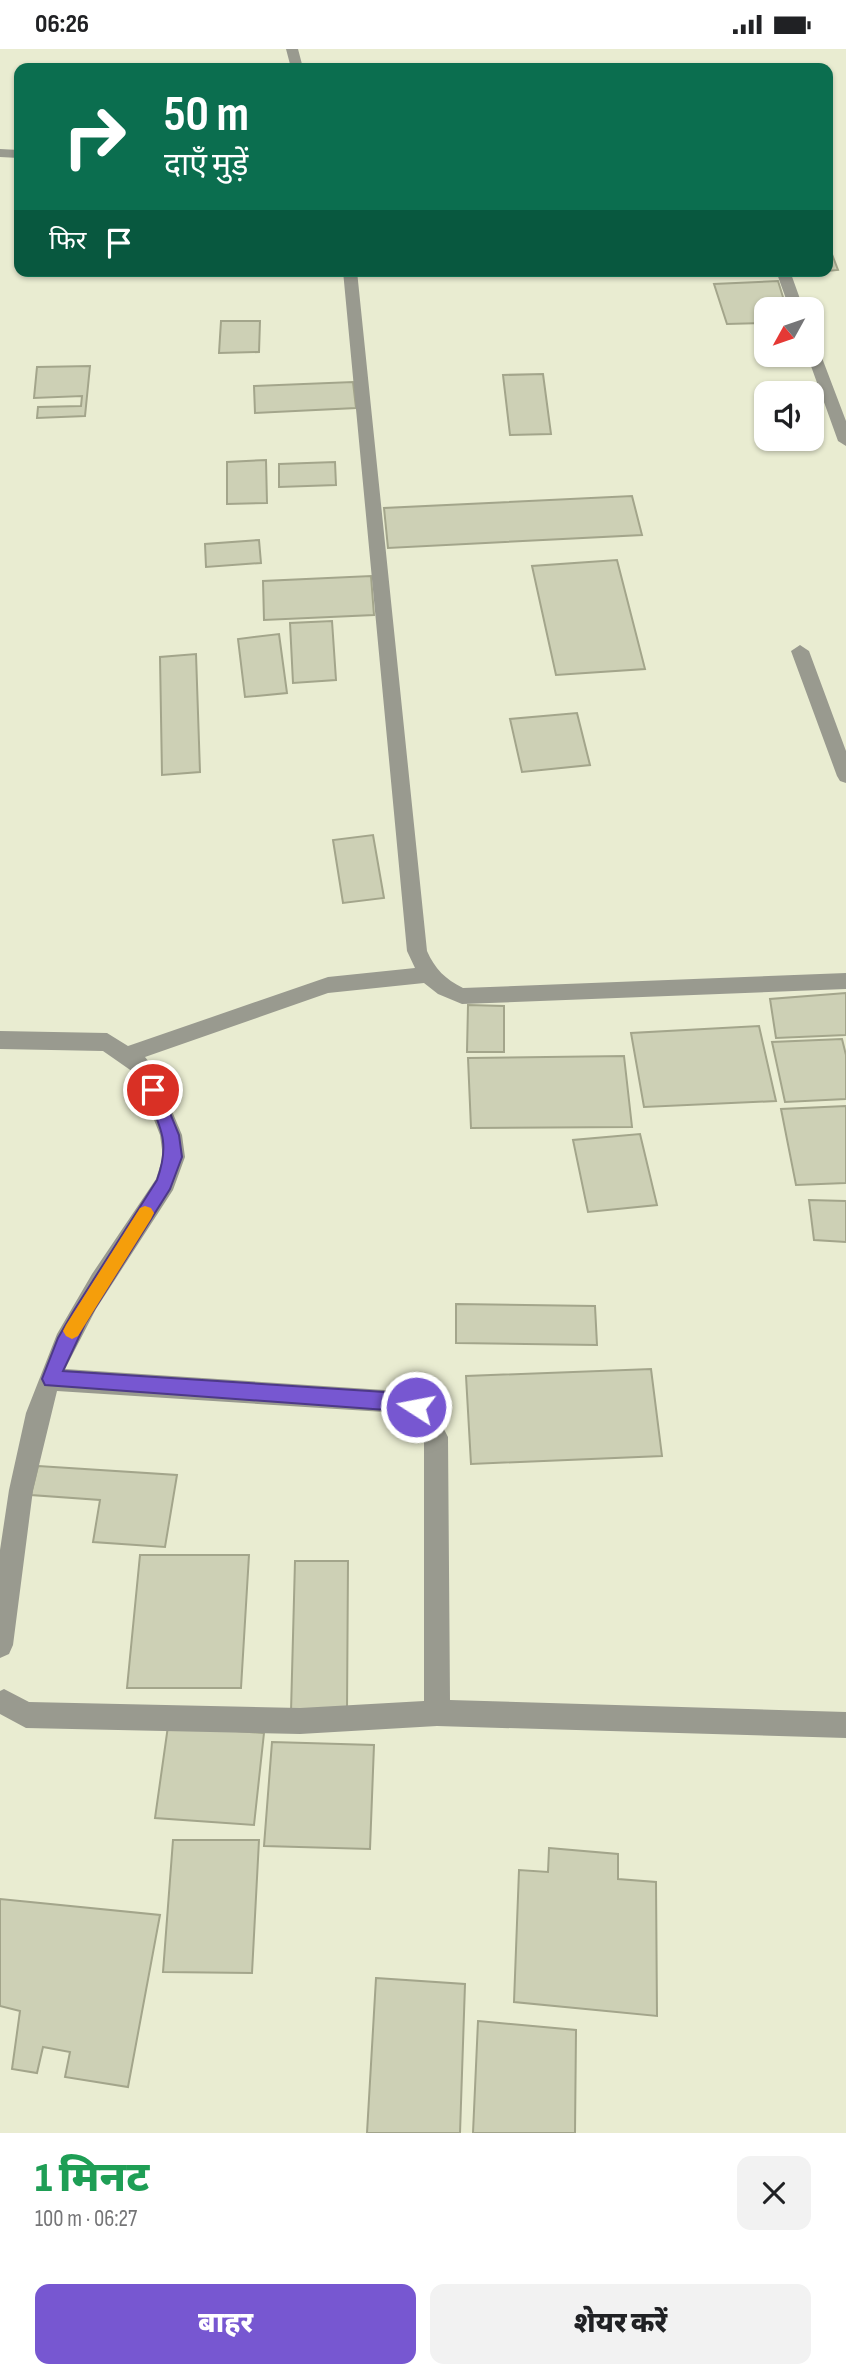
<!DOCTYPE html>
<html lang="hi">
<meta charset="utf-8">
<style>
:root{--surface:#fff;--page:#f2f2f2;--text:#202124;--muted:#757577;--accent:#7757d1}
body{margin:0;font-family:"Sofia Sans Condensed","Noto Sans Devanagari",sans-serif;background:var(--page);color:var(--text);height:100vh;display:flex;flex-direction:column;font-size:26px;white-space:nowrap}
*{box-sizing:border-box;margin:0}
p{font-size:23px;color:var(--muted)}
.icon{flex:none;width:38px;height:38px;fill:none;stroke:currentColor;stroke-width:2;stroke-linecap:round;stroke-linejoin:round}
.map{position:relative;height:2084px;overflow:hidden}
.drawer{display:flex;flex-direction:column;background:var(--surface);flex:1}
.drawer>*{flex:none}
.guide{position:absolute;left:14px;top:14px;width:819px;height:214px;border-radius:14px;box-shadow:0 2px 5px #0004;background:#0b6e4f;color:#fff;overflow:hidden}
.needle{width:46px;rotate:230deg}
.fabs{position:absolute;left:754px;top:248px;display:grid;gap:14px}
.fabs a{display:grid;place-items:center;width:70px;height:70px;border-radius:14px;background:var(--surface);box-shadow:0 2px 5px #0004;font-size:35px}
.pin{position:absolute;display:grid;place-items:center;width:60px;height:60px;color:#fff;margin:-30px;border:4px solid #fff;border-radius:50%;box-shadow:0 2px 7px #0007}
.me{position:absolute;width:77px;margin:-38px;rotate:281deg;stroke-linejoin:round;filter:drop-shadow(0 0 5px #0008)}
.turn{display:flex;align-items:center;gap:24px;height:147px;padding:0 35px;font-size:32px}
.turn .icon{width:91px;height:91px;stroke-width:2.5}
.turn b{display:block;font-size:49px;line-height:60px}
.then{display:flex;align-items:center;height:66px;padding:0 35px;background:#0003;gap:14px;font-size:26px}
.round{display:grid;place-items:center;flex:none;width:74px;height:74px;border-radius:14px;background:var(--page)}
.overview{display:flex;align-items:center;justify-content:space-between;height:119px;padding:0 35px}
h1{font-size:42px;font-weight:800;line-height:52px;color:#1e9e55}
.action{display:flex;gap:14px;margin-top:auto;padding:14px 35px}
.action a{flex:1;height:80px;border-radius:14px;background:var(--accent);color:#fff;font-size:28px;font-weight:800;line-height:80px;text-align:center}
.action a+a{background:var(--page);color:var(--text)}
.status{display:flex;justify-content:space-between;align-items:center;height:49px;padding:0 35px;background:var(--surface);direction:ltr}
.status svg{height:19px;fill:currentColor}
.map>svg:first-child{display:block}
.building{fill:#cdd0b5;stroke:#a3a58b;stroke-width:2}
.lines{fill:none;stroke-linecap:round;stroke-linejoin:round}
.minor{fill:#999a8f;fill-rule:evenodd}
.route{fill:#7757d1;stroke:#4d3988;stroke-width:2}
.slow{fill:#f59e0b}
</style>
<div class="status"><b>06:26</b><svg viewBox="0 0 49 12"><path d="M0 12V9h3v3zM5 12V6h3v6zM10 12V3h3v9zM15 12V0h3v12zM26 1h20v11H26zM47 4h2v5h-2z"/></svg></div>
<div class="map">
<svg width="846" height="2084" viewBox="0 0 846 2084">
<rect width="100%" height="100%" fill="#e9ecd1"/>
<path class="building" d="M828 195 838 221 828 222Z
M778 232 787 261H766V274L727 275 714 235Z
M221 272H260L259 303 219 304Z
M90 317 85 367 37 369 38 358 81 357 82 347 34 349 37 318Z
M543 325 551 385 510 386 503 326Z
M353 333 356 359 255 364 254 337Z
M266 411 267 454 227 455V413Z
M335 413 336 436 279 438V415Z
M632 447 642 486 388 499 384 459Z
M259 491 261 514 206 518 205 495Z
M617 511 645 620 556 626 532 517Z
M371 527 374 566 264 571 263 532Z
M332 572 336 631 293 634 290 574Z
M279 585 287 644 245 648 238 590Z
M196 605 200 723 162 726 160 608Z
M577 664 590 716 522 723 510 670Z
M373 786 384 849 343 854 333 791Z
M846 944V986L776 989 770 950Z
M468 956 504 957V1003H467Z
M759 977 776 1052 644 1058 631 984Z
M842 990 846 1006V1050L785 1053 772 993Z
M624 1007 632 1078 471 1079 468 1009Z
M846 1057V1134L796 1136 781 1060Z
M640 1085 657 1156 588 1163 573 1091Z
M809 1151 846 1152V1193L814 1191Z
M456 1255 595 1257 597 1296 456 1294Z
M651 1320 662 1407 471 1415 466 1327Z
M38 1417 177 1426 165 1498 93 1493 100 1451 31 1446Z
M140 1506H249L241 1639H127Z
M295 1512H348L347 1663H291Z
M168 1677 264 1684 254 1776 155 1769Z
M272 1693 374 1696 370 1800 264 1797Z
M173 1791H259L252 1924 163 1923Z
M549 1799 618 1805V1830L656 1833 657 1967 514 1953 519 1821 548 1823Z
M0 1850 160 1866 128 2038 65 2028 70 2003 43 1998 37 2024 12 2020 20 1962 0 1957Z
M376 1929 465 1935 460 2084H367Z
M478 1972 576 1981 575 2084H473Z"/>
<g class="lines">
<path class="minor" d="M286 0H298L303 19H291Z
M0 100 19 101V109L0 108Z
M343 222H357L427 902C435 920 445 930 463 939L846 924V940L462 955 438 945 424 934 328 944 145 1008 154 1019 182 1086 185 1108 173 1141 96 1260 65 1320 400 1342 432 1357 448 1388 450 1651 846 1663V1689L437 1677 300 1685 26 1679 0 1665V1642L4 1640 29 1653 300 1659 424 1652V1388L415 1374 400 1364 57 1342 33 1441 13 1596 9 1605 0 1609V1501L9 1441 26 1364 57 1285 92 1225 156 1130 163 1108 160 1086 136 1025 103 1002 0 1000V982L107 984 128 997 328 928 415 919 407 902Z
M776 222H790L804 261H790Z
M812 297 819 301 846 372V397L838 392 807 306H812Z
M800 596 809 602 846 702V734L840 732 837 727 791 602Z"/>
</g>
<path class="route" d="M153 1035 159 1037 179 1086 182 1108 170 1140 85 1275 63 1322 400 1344 423 1352 425 1358 423 1365 416 1367 400 1362 45 1336 42 1330 58 1289 73 1263 157 1131C171 1092 160 1078 145 1041L147 1037Z"/>
<path class="slow" d="M145 1157 151 1159 154 1164 151 1170 78 1287 72 1290 66 1287 63 1282 66 1276 140 1159Z"/>
</svg>
<div class="fabs">
<a><svg class="needle" viewBox="-14 -14 28 28"><path d="M0-13l5 13h-10z" fill="#e53935"/><path d="M0 13l5-13h-10z" fill="#757577"/></svg></a>
<a><svg class="icon" aria-label="sound" viewBox="0 0 24 24"><path d="M4 9h4l5-4v14l-5-4H4zM17 9q2 3 0 6"/></svg></a>
</div>
<div class="pin" style="left:153px;top:1041px;background:#d93025"><svg class="icon" aria-label="arrive" viewBox="0 0 24 24"><path d="M6 21V4h12l-3 4 3 4H6"/></svg></div>
<svg class="me" style="left:416px;top:1358px" viewBox="-20 -20 40 40"><circle r="17" fill="#7757d1" stroke="#fff" stroke-width="3"/><path d="M0-11L8 9 0 5-8 9z" fill="#fff"/></svg>
<div class="guide">
<div class="turn"><svg class="icon" aria-label="right" viewBox="0 0 24 24"><path d="M7 20v-9h11M14 6l5 5-5 5"/></svg><div><b>50 m</b>दाएँ मुड़ें</div></div>
<div class="then">फिर<svg class="icon" aria-label="arrive" viewBox="0 0 24 24"><path d="M6 21V4h12l-3 4 3 4H6"/></svg></div>
</div>
</div>
<section class="drawer">
<div class="overview"><div><h1>1 मिनट</h1><p>100 m · 06:27</p></div><a class="round"><svg class="icon" aria-label="close" viewBox="0 0 24 24"><path d="M6 6l12 12M18 6L6 18"/></svg></a></div>
<div class="action"><a>बाहर</a><a>शेयर करें</a></div>
</section>
